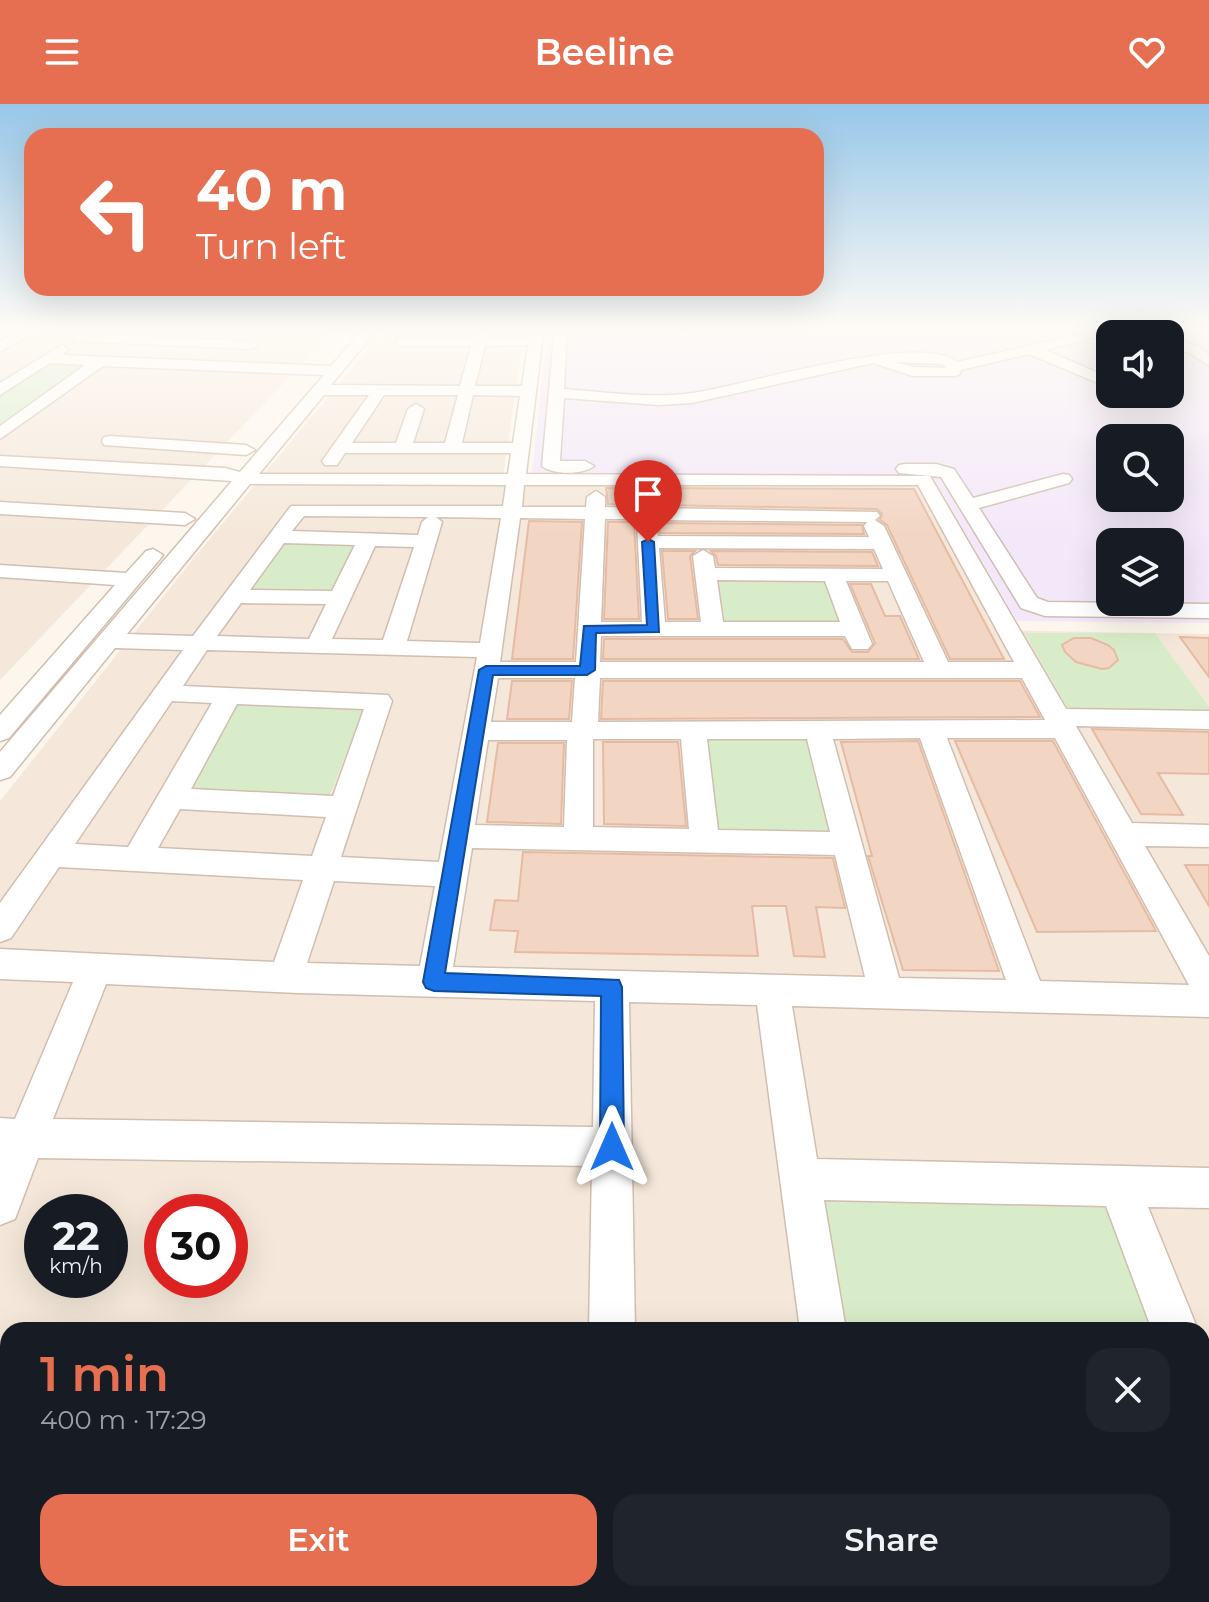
<!DOCTYPE html>
<meta charset="utf-8">
<style>
:root{--surface:#171b24;--page:#20242c;--text:#f1f3f6;--muted:#9ea1a6;--accent:#e76f51}
body{margin:0;font-family:Montserrat,sans-serif;background:var(--page);color:var(--text);height:100vh;display:flex;flex-direction:column;font-size:30px;white-space:nowrap}
*{box-sizing:border-box;margin:0}
p{font-size:26px;color:var(--muted)}
.icon{flex:none;width:44px;height:44px;fill:none;stroke:currentColor;stroke-width:2;stroke-linecap:round;stroke-linejoin:round}
.map{position:relative;flex:1;overflow:hidden}
.sheet{position:absolute;left:0px;top:1218px;width:1210px;height:280px;display:flex;flex-direction:column;background:var(--surface);border-radius:24px 24px 0 0;box-shadow:0 8px 32px #0002}
.sheet>*{flex:none}
.top-card{position:absolute;left:24px;top:24px;width:800px;height:168px;border-radius:24px;box-shadow:0 8px 32px #0002;background:#e76f51;color:#fff;overflow:hidden}
.fabs{position:absolute;left:1096px;top:216px;display:grid;gap:16px}
.fabs a{display:grid;place-items:center;width:88px;height:88px;border-radius:16px;background:var(--surface);box-shadow:0 8px 32px #0002;font-size:40px}
.speed{position:absolute;left:24px;top:1090px;display:flex;gap:16px;font-size:40px;font-weight:700;text-align:center}
.speed>*{display:grid;place-content:center;width:104px;height:104px;border-radius:50%;background:var(--surface);box-shadow:0 8px 32px #0002;line-height:1}
.speed small{font-size:20px;font-weight:400}
.speed .limit{border:12px solid #d22;background:#fff;color:#111}
.pin{position:absolute;display:grid;place-items:center;width:68px;height:68px;color:#fff;margin:-82px -34px;border-radius:50% 50% 50% 0;rotate:-45deg;box-shadow:0 0 8px #0007}
.pin .icon{rotate:45deg}
.me{position:absolute;width:88px;margin:-44px;rotate:0deg;stroke-linejoin:round;filter:drop-shadow(0 0 6px #0008)}
.turn{display:flex;align-items:center;gap:28px;height:168px;padding:0 40px;font-size:36px}
.turn .icon{width:104px;height:104px;stroke-width:2.5}
.turn b{display:block;font-size:56px;line-height:68px}
.round{display:grid;place-items:center;flex:none;width:84px;height:84px;border-radius:24px;background:var(--page)}
.summary{display:flex;align-items:center;justify-content:space-between;height:136px;padding:0 40px}
h1{font-size:48px;font-weight:600;line-height:60px;color:var(--accent)}
.action{display:flex;gap:16px;margin-top:auto;padding:16px 40px}
.action a{flex:1;height:92px;border-radius:24px;background:var(--accent);color:#fff;font-size:32px;font-weight:600;line-height:92px;text-align:center}
.action a+a{background:var(--page);color:var(--text)}
header{display:flex;justify-content:space-between;align-items:center;height:104px;padding:0 40px;background:var(--accent);color:#fff;font-size:36px;font-weight:600}
.map>svg:first-child{display:block}
.residential{fill:#f5e8da;fill-rule:evenodd}
.education{fill:#f3e8fa;fill-rule:evenodd}
.green{fill:#d8ecc9}
.building{fill:#f3d5c3;stroke:#e6bba3;stroke-width:2}
.lines{fill:none;stroke-linecap:round;stroke-linejoin:round}
.minor-casing{stroke:#d1beb0;stroke-width:3}
.minor{fill:#fff;fill-rule:evenodd}
.route{fill:#1a73e8;stroke:#114b97;stroke-width:2}
</style>
<header><svg class="icon" aria-label="menu" viewBox="0 0 24 24"><path d="M4 6h16M4 12h16M4 18h16"/></svg>Beeline<svg class="icon" aria-label="heart" viewBox="0 0 24 24"><path d="M12 20l-8-8c-3-5 5-10 8-4 3-6 11-1 8 4z"/></svg></header>
<div class="map">
<svg width="1209" height="1498" viewBox="0 0 1209 1498">
<rect width="100%" height="100%" fill="#fdf6ec"/>
<path class="residential" d="M0 222H338L0 576Z
M387 222H525L502 380H918L995 526 1209 530V1498H0V697L194 454ZM42 1108H110V1176H42ZM162 1108H230V1176H162ZM8 1226H1202V1490H8Z"/>
<path class="education" d="M548 222H1180L1209 245V519L1017 517 932 372 532 369ZM1110 230H1170V290H1110ZM1110 334H1170V394H1110ZM1110 438H1170V498H1110Z"/>
<path class="green" d="M49 258 92 260 0 326V291Z
M282 437 355 439 332 488 247 487Z
M714 473H829L846 521H722Z
M1025 529H1155L1209 603V608L1069 607Z
M236 600 364 604 329 693 188 687Z
M706 632 808 633 831 729H717Z
M824 1094 1105 1095 1155 1226H846Z"/>
<path class="building" d="M606 384 914 385 1004 555H950L887 421 880 416 882 410 877 405 608 400Z
M529 417 582 418 573 555H512Z
M608 418H634L639 515H604Z
M658 419 862 421 864 430 660 429Z
M662 447H695L690 452 698 515H668Z
M711 447 872 448 878 462 718 461 716 452Z
M850 480H871L885 512H900L919 555H603L604 535H843L852 548H868L875 539Z
M1180 533 1209 534V573Z
M1074 534H1091L1108 541 1114 546 1118 556 1109 564 1102 565 1076 558 1065 548 1062 541Z
M512 577H572L569 615H507Z
M603 577H1020L1040 613 601 615Z
M1092 625 1209 628V670L1158 669 1183 711 1141 710Z
M918 637 999 867 903 866 868 752H872L841 638Z
M955 637H1053L1156 827 1037 828Z
M603 638H678L686 722 604 720Z
M498 639H564L561 720 487 718Z
M523 748 833 754 845 804 816 803 825 853 794 852 786 802H752L758 852 515 848 518 827 490 826 495 796 518 797Z
M1185 761H1209V802Z"/>
<g class="lines">
<g class="minor-casing">
<path id="minor" d="M28 222H44L0 248V238Z
M366 222H380L331 281 460 282 471 242H401L396 241V235L473 233 477 222H489L487 233H530L532 222H544L526 370 930 372 1066 605 1209 607V625L1076 622 1132 719 1209 721V743L1145 742 1209 852V913L792 902 817 1055 1209 1064V1104L1148 1103 1198 1226H1152L1106 1102 824 1096 846 1226H800L757 901 629 898 635 1226H589L592 1062 38 1054 15 1115 0 1121V1014L15 1015 73 878 0 875V845L274 858 303 776 59 763 11 834 0 838V799L183 546 115 544 10 673 0 676V648L232 377 0 362V352L225 364 240 368 324 271 103 262 0 335V322L85 261 50 259 0 291V279L62 241 69 245 62 251 331 262ZM528 241 522 282H475L485 242ZM324 291H369L322 357 325 361H337L345 349H511L508 370H259ZM384 291H458L445 339H413L424 305 416 300 408 305 396 339H352ZM473 291 520 292 513 339H462ZM250 380 506 381 503 402H291L193 532 127 530ZM524 381H918L1014 558H948L884 422 875 416 880 412 877 408 605 403V393L596 387 587 393 586 403H522ZM304 412 428 413 422 418 418 431 292 427ZM436 413 501 414 480 539 407 537 442 418ZM520 414 585 415 576 558H500ZM605 415H640L637 419 642 518H601ZM654 416 867 418 864 422 869 433 658 432ZM284 439 355 441 332 487 250 486ZM375 442 414 443 383 536 332 535ZM659 444 874 445 883 465 715 464 713 452 703 446 693 452 701 518H665ZM717 476 825 477 840 518H723ZM846 477H888L924 558H600L601 532H845L852 545H868L872 540ZM241 499 326 500 309 535 217 532ZM207 546 477 553 439 758 341 753 392 597 388 591 183 582ZM498 574H575L572 618H491ZM600 574H1022L1045 616 598 618ZM172 597 212 599 128 743 75 740ZM237 600 364 605 333 692 191 685ZM920 634 1006 876 899 874 833 635ZM947 634H1055L1189 881 1040 877ZM593 635H681L689 725 593 723ZM707 635H807L830 728 718 726ZM488 636H567L564 723 475 721ZM180 705 326 713 312 752 158 744ZM472 744 835 751 865 873 453 863ZM334 777 435 782 420 862 307 859ZM106 880 298 889 595 897 593 1023 53 1015Z
M555 222H733L727 226 567 228 564 285C606 288 651 295 693 289 743 282 920 227 957 258L1117 222H1140L1045 246 1110 274V284L1029 250 961 266 959 271 954 272H913L873 259 692 299 658 301 564 294 560 357H585L594 362C584 371 552 371 542 362ZM895 258 942 260 946 264 913 263Z
M971 222H984L987 225 980 229Z
M79 230 251 237 258 241 251 245 74 237V231Z
M1170 233 1200 243 1209 251V262L1190 249 1170 242Z
M1128 290H1149L1155 295 1147 300Z
M110 332 246 341 255 346 246 351 104 341 102 337 104 333Z
M905 360H936L954 365 973 394 1063 370 1069 371 1072 375 1069 379 979 404 1037 494 1048 498 1209 500V514L1045 512 1021 504 941 373 899 369 896 365 899 361Z
M0 398 185 409 195 415 185 421 0 410Z
M153 445 163 451 160 455 9 634 0 637V611L115 481 0 473V461L126 469 146 447Z
M1202 1272 1209 1275V1338L1202 1335Z
M0 1294H8V1342H0Z
M1202 1364H1209V1414H1202Z
M585 1490H639V1498H585Z"/>
</g>
<use href="#minor" class="minor"/>
</g>
<linearGradient id="sky" x2="0" y2="1"><stop stop-color="#97c7e8"/><stop offset="0.52" stop-color="#fefbf6"/><stop offset="1" stop-color="#fefbf6" stop-opacity="0"/></linearGradient>
<rect width="1209" height="431" fill="url(#sky)"/>
<path class="route" d="M648 435 654 438 659 528 596 529 595 566 587 571H493L445 869 619 876 622 883 624 1043 620 1051 612 1055 604 1051 600 1043 601 892 434 887 426 884 423 878 479 566 486 562H580L584 522 647 521 642 438Z"/>
</svg>
<div class="fabs">
<a><svg class="icon" aria-label="sound" viewBox="0 0 24 24"><path d="M4 9h4l5-4v14l-5-4H4zM17 9q2 3 0 6"/></svg></a>
<a><svg class="icon" aria-label="search" viewBox="0 0 24 24"><circle cx="10" cy="10" r="6"/><path d="M15 15l6 6"/></svg></a>
<a><svg class="icon" aria-label="layers" viewBox="0 0 24 24"><path d="M12 4l9 5-9 5-9-5zM3 14l9 5 9-5"/></svg></a>
</div>
<div class="speed"><div>22<small>km/h</small></div><div class="limit">30</div></div>
<div class="pin" style="left:648px;top:438px;background:#d93025"><svg class="icon" aria-label="arrive" viewBox="0 0 24 24"><path d="M6 21V4h12l-3 4 3 4H6"/></svg></div>
<svg class="me" style="left:612px;top:1043px" viewBox="-20 -20 40 40"><path d="M0-17L14 15 0 8-14 15z" fill="#1a73e8" stroke="#fff" stroke-width="4"/></svg>
<div class="top-card">
<div class="turn"><svg class="icon" aria-label="left" viewBox="0 0 24 24"><path d="M17 20v-9H6M10 6l-5 5 5 5"/></svg><div><b>40 m</b>Turn left</div></div>
</div>
<section class="sheet">
<div class="summary"><div><h1>1 min</h1><p>400 m · 17:29</p></div><a class="round"><svg class="icon" aria-label="close" viewBox="0 0 24 24"><path d="M6 6l12 12M18 6L6 18"/></svg></a></div>
<div class="action"><a>Exit</a><a>Share</a></div>
</section>
</div>
